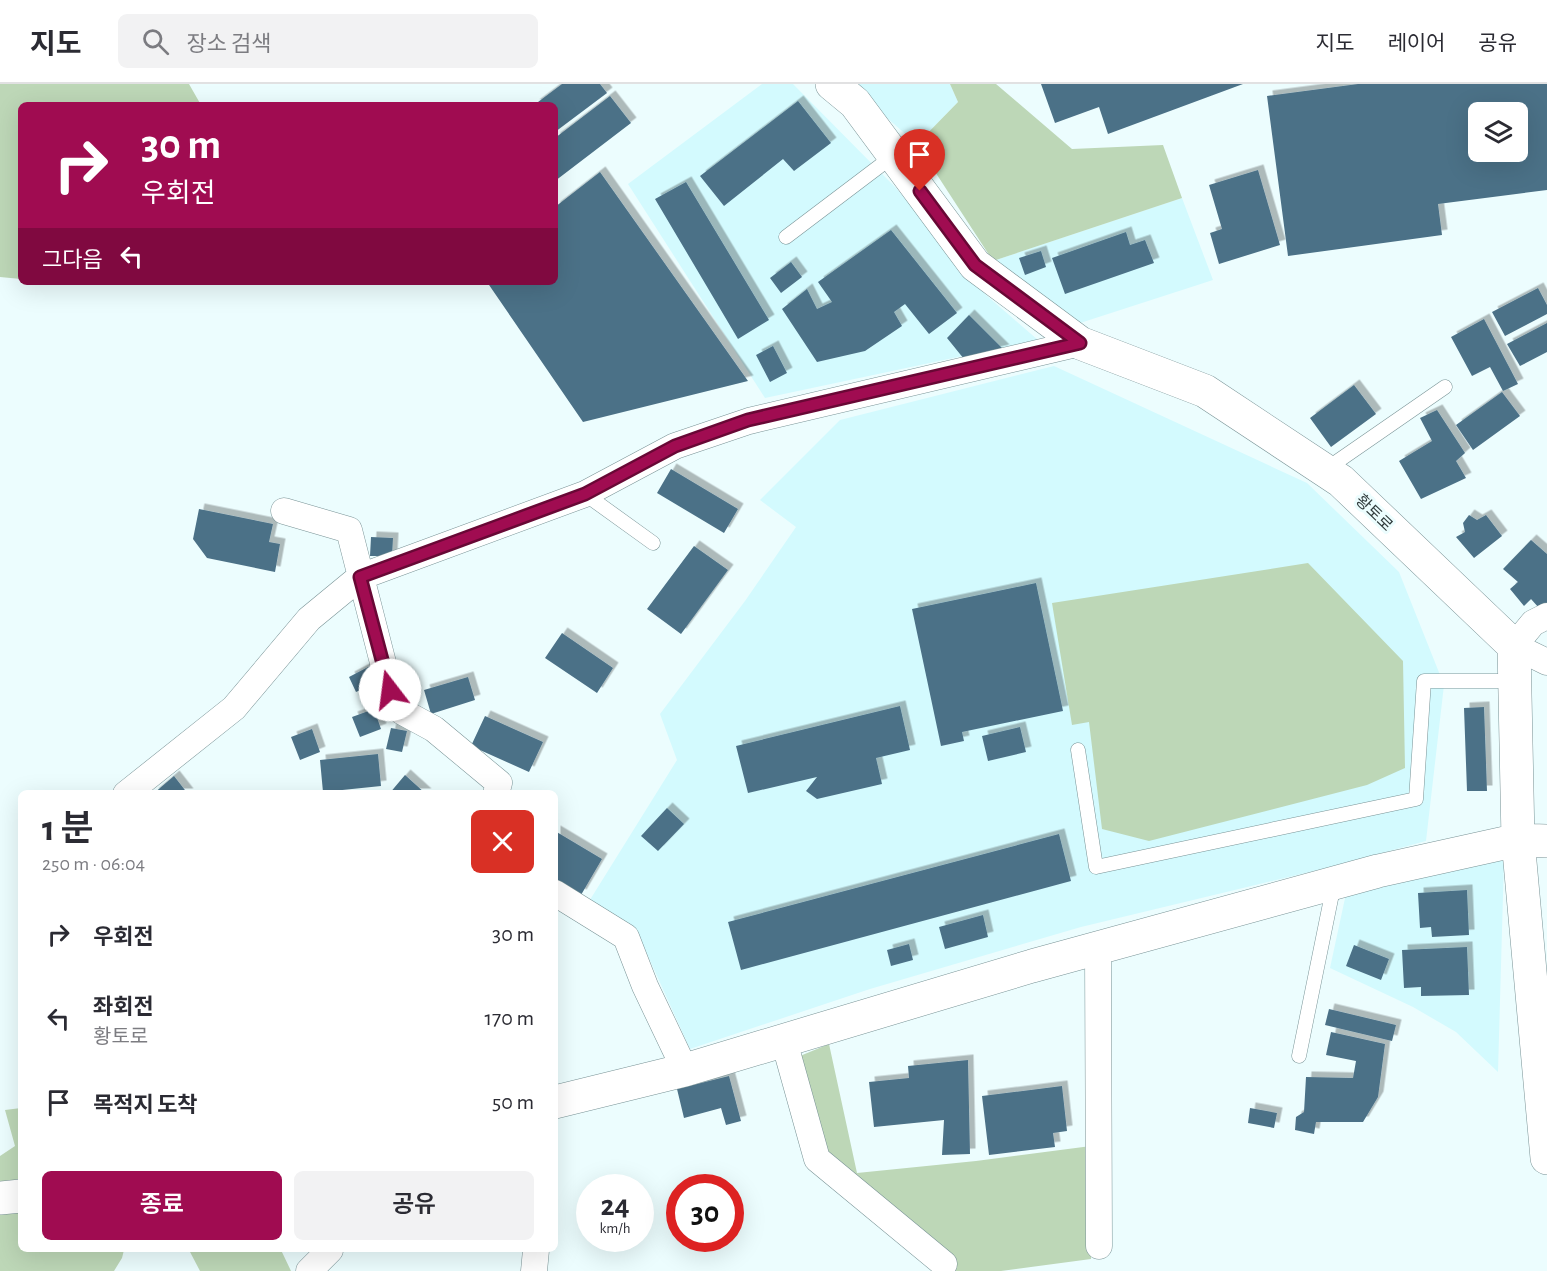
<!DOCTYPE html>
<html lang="ko">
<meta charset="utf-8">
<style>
:root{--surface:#fff;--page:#f2f2f3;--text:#2b2b33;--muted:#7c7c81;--line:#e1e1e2;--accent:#a00c51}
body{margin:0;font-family:"Alegreya Sans","Noto Sans KR",sans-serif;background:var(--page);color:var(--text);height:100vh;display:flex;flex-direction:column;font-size:22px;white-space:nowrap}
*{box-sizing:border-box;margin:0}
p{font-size:20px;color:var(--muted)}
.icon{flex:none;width:33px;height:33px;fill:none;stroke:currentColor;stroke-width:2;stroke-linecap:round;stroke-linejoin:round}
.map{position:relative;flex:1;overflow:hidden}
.sheet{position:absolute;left:18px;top:706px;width:540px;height:462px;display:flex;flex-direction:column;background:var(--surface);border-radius:9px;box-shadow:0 6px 24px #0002}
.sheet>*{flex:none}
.hud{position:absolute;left:18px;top:18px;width:540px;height:183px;border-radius:9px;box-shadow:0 6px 24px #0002;background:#a00c51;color:#fff;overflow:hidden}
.fabs{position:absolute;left:1468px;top:18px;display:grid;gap:12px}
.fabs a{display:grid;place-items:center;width:60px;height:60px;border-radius:9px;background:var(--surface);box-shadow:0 6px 24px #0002;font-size:30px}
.speed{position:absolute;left:576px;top:1090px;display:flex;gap:12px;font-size:30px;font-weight:700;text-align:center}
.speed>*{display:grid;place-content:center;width:78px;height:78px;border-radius:50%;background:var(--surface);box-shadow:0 6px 24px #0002;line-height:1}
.speed small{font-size:15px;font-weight:400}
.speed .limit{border:9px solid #d22;background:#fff;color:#111}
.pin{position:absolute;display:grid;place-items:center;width:51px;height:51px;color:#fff;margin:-62px -26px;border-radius:50% 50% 50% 0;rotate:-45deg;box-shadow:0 0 6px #0007}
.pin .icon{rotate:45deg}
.me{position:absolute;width:66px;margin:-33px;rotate:345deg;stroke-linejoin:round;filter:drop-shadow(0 0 4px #0008)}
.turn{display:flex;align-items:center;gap:21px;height:126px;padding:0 24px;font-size:27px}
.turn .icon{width:78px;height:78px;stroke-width:2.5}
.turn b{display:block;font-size:42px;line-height:51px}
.then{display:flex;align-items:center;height:57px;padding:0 24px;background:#0003;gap:12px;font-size:22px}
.round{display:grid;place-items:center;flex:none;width:63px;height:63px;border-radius:9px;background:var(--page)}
.summary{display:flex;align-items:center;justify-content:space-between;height:102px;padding:0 24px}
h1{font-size:36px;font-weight:600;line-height:45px}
.primary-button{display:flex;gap:12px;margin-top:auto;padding:12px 24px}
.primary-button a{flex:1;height:69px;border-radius:9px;background:var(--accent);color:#fff;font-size:24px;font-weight:600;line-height:69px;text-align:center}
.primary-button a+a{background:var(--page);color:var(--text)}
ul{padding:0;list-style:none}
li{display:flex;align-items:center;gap:18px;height:84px;padding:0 24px}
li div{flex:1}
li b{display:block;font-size:22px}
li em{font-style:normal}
header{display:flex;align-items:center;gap:36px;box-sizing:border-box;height:84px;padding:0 30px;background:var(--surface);border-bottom:2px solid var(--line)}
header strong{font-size:28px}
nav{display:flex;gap:33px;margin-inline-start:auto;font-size:21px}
.search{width:420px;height:54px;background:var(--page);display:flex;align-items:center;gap:15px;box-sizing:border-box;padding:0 21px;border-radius:9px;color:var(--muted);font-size:22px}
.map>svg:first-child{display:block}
.built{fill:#d3fafe}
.green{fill:#bdd7b7}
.building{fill:#4c7187;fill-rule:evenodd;filter:url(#shadow)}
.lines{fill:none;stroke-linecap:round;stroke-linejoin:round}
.lane-casing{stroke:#799396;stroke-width:15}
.street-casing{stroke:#799396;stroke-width:27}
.secondary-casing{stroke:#799396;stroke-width:34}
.lane{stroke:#fff;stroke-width:14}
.street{stroke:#fff;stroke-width:26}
.secondary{stroke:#fff;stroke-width:33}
.route-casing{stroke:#680835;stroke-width:15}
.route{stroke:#a00c51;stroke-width:10}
.labels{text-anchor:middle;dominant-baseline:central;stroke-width:6;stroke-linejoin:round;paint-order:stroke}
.street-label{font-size:16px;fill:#2f3a3b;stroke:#ecfdfe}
</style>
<header>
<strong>지도</strong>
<div class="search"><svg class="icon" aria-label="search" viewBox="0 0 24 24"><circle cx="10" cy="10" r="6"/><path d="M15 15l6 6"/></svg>장소 검색</div>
<nav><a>지도</a><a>레이어</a><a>공유</a></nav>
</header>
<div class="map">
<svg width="1547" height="1187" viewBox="0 0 1547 1187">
<defs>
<filter id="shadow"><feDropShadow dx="5.5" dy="-5.5" stdDeviation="0" flood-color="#0004"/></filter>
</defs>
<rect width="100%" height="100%" fill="#ecfdfe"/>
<path class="built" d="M762 0H793L896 104 986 211 1038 256 765 314 628 100Z
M848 0H950L958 18 917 60Z
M1182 114 1213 196 1074 241 993 177Z
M1054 282 1307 399 1399 488 1444 601 1426 757 1334 782 1081 843 870 905 690 965 643 861 588 819 677 676 660 630 745 517 796 443 760 416 840 336Z
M1504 776 1498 988 1456 948 1413 923 1330 884 1347 805Z"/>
<path class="green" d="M0 0H189L201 21H21V195L0 193Z
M950 0H996L1072 65 1163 61 1182 114 993 177 917 60 958 18Z
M1308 479 1403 577 1405 684 1367 701 1149 757 1102 745 1089 638 1072 641 1052 519Z
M829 960 857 1089 976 1077 1091 1062V1175L1001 1187H956L824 1072 800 972Z
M21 1024V1097L0 1102V1072L15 1062 5 1026Z
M21 1124V1166H124L122 1174 114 1187H0V1126Z
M189 1166H281L291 1187H200Z"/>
<path class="building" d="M562 0H600L607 9 555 48V21H534Z
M1041 0H1243L1108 50 1099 23 1055 39Z
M1358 0H1547V106L1438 120 1442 151 1288 172 1267 12ZM1479 28H1518V68H1479Z
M610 12 631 39 555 97V54Z
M798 17 831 59 794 87 783 75 724 122 700 92Z
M1258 86 1280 161 1219 180 1210 149 1222 145 1209 101Z
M600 88 748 297 583 338 487 198H555V123Z
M686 98 769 236 738 255 655 115Z
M891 146 957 229 929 250 905 220 894 228 902 242 865 267 817 278 782 225 807 205 817 225 832 218 818 198Z
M1126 148 1130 161 1145 156 1154 179 1065 210 1052 174Z
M1041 167 1046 183 1025 191 1019 174Z
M791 178 802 193 781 209 770 194Z
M1538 204 1547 221V230L1505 252 1492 228Z
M969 231 1004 266 964 275 947 254Z
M1484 235 1518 300 1503 307 1490 283 1472 292 1451 253Z
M1547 239V268L1520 282 1507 260Z
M773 262 787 289 770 298 756 271Z
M1354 301 1376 330 1331 363 1310 334Z
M1502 308 1520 332 1473 366 1456 341Z
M1437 326 1465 369 1456 377 1466 394 1421 415 1399 377 1432 357 1420 334Z
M671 385 738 425 724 449 657 409Z
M199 425 273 440 269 458 280 460 275 488 207 474 193 455Z
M1469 431 1477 436 1486 431 1502 452 1474 474 1456 453 1465 448 1463 439Z
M371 453 393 454 392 472H370Z
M1531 456 1547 470V519L1539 524 1531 515 1524 522 1510 505 1518 498 1503 485Z
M694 462 728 486 681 550 647 525Z
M1036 499 1063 627 962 648 964 657 941 662 912 525Z
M562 549 613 584 597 609 545 574Z
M370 582 378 598 356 608 349 593Z
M468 593 475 616 431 630 424 606Z
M900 622 910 666 876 674 882 700 817 715 806 707 817 693 748 709 736 662Z
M1484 623 1487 707H1467L1464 624Z
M374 625 381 645 360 653 352 633Z
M485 632 543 658 529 688 471 662Z
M1020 643 1026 668 988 677 982 652Z
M391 644 407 647 402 668 386 665Z
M312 645 320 668 300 676 291 653Z
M378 670 381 702 323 708 320 676Z
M405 691 426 710H389Z
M174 692 188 710H153Z
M667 724 684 740 658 767 641 752Z
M555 747 602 775 581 811 555 795Z
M1059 750 1071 797 741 886 728 838Z
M1467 806 1469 851 1432 853 1431 843 1420 844 1418 809Z
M983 831 988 853 945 865 939 843Z
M909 860 913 876 891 882 887 866Z
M1354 861 1389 875 1381 896 1346 882Z
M1467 863 1469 911 1421 912V903L1404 904 1402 866Z
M1329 925 1396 941 1392 957 1325 941Z
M1331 948 1385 960 1378 1013 1363 1038H1316L1314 1050 1295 1046 1296 1033 1304 1028 1306 993 1353 994 1356 977 1326 971Z
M968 976 970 1070 942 1071 944 1036 874 1043 869 998 909 994 908 982Z
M729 992 741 1037 726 1041 721 1024 684 1034 677 1005Z
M1062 1002 1067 1047 1053 1049 1055 1063 989 1071 982 1012Z
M1250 1024 1277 1029 1274 1044 1248 1039Z"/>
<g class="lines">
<g class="lane-casing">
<path id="lane" d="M786 153 893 72
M1325 386 1445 303
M585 410 653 459
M1078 666 1096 783 1416 715 1424 597H1514
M1299 972 1334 800"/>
</g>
<g class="street-casing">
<path id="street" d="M284 427 349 446 390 606 401 627 434 645 499 699 496 710
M1547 532 1533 539 1514 562 1547 578
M126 710 234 624 309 535 360 493 585 410 675 362 749 337 1080 259
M555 809 626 853 645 902 685 986
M1098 864 1099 1162
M784 957 817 1075 944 1180
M309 1187 330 1166
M534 1187 536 1166"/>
</g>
<g class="secondary-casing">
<path id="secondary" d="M832 0 855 19 975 181 1080 259 1205 307 1341 397 1514 562 1518 756 1547 1074
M555 1018 685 986 1032 882 1378 787 1518 756 1547 757
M0 1114 21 1112"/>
</g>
<use href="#lane" class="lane"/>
<use href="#street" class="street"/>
<use href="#secondary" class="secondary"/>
</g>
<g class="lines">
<g class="route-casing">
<path id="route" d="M390 606 360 493 585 410 675 362 748 336 1080 259 975 181 920 107"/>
</g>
<use href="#route" class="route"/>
</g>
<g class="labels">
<g class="street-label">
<text transform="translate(1374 429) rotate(44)">황토로</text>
</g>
</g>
</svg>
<div class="fabs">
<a><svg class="icon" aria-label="layers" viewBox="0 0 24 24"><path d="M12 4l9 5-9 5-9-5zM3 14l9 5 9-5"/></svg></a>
</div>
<div class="speed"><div>24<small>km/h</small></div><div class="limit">30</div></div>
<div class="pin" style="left:920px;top:107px;background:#d93025"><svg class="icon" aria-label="arrive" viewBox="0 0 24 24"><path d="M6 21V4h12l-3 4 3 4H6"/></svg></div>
<svg class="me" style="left:390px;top:606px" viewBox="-20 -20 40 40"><circle r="19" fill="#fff"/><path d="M0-13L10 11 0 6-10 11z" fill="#a00c51"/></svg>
<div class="hud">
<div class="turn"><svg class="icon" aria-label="right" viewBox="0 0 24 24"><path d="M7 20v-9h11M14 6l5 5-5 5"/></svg><div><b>30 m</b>우회전</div></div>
<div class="then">그다음<svg class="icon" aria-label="left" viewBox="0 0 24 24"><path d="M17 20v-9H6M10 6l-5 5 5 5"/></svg></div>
</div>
<section class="sheet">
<div class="summary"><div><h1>1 분</h1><p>250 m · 06:04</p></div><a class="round" style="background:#d93025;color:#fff"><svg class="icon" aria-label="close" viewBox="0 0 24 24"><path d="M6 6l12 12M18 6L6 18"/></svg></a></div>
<ul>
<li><svg class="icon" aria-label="right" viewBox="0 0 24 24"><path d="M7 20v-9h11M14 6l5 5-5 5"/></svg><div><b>우회전</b></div><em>30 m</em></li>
<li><svg class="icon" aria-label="left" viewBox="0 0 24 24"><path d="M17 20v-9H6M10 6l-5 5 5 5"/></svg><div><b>좌회전</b><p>황토로</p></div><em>170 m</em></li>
<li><svg class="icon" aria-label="arrive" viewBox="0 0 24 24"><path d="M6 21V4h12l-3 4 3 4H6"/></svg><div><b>목적지 도착</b></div><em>50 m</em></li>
</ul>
<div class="primary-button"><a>종료</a><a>공유</a></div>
</section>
</div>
